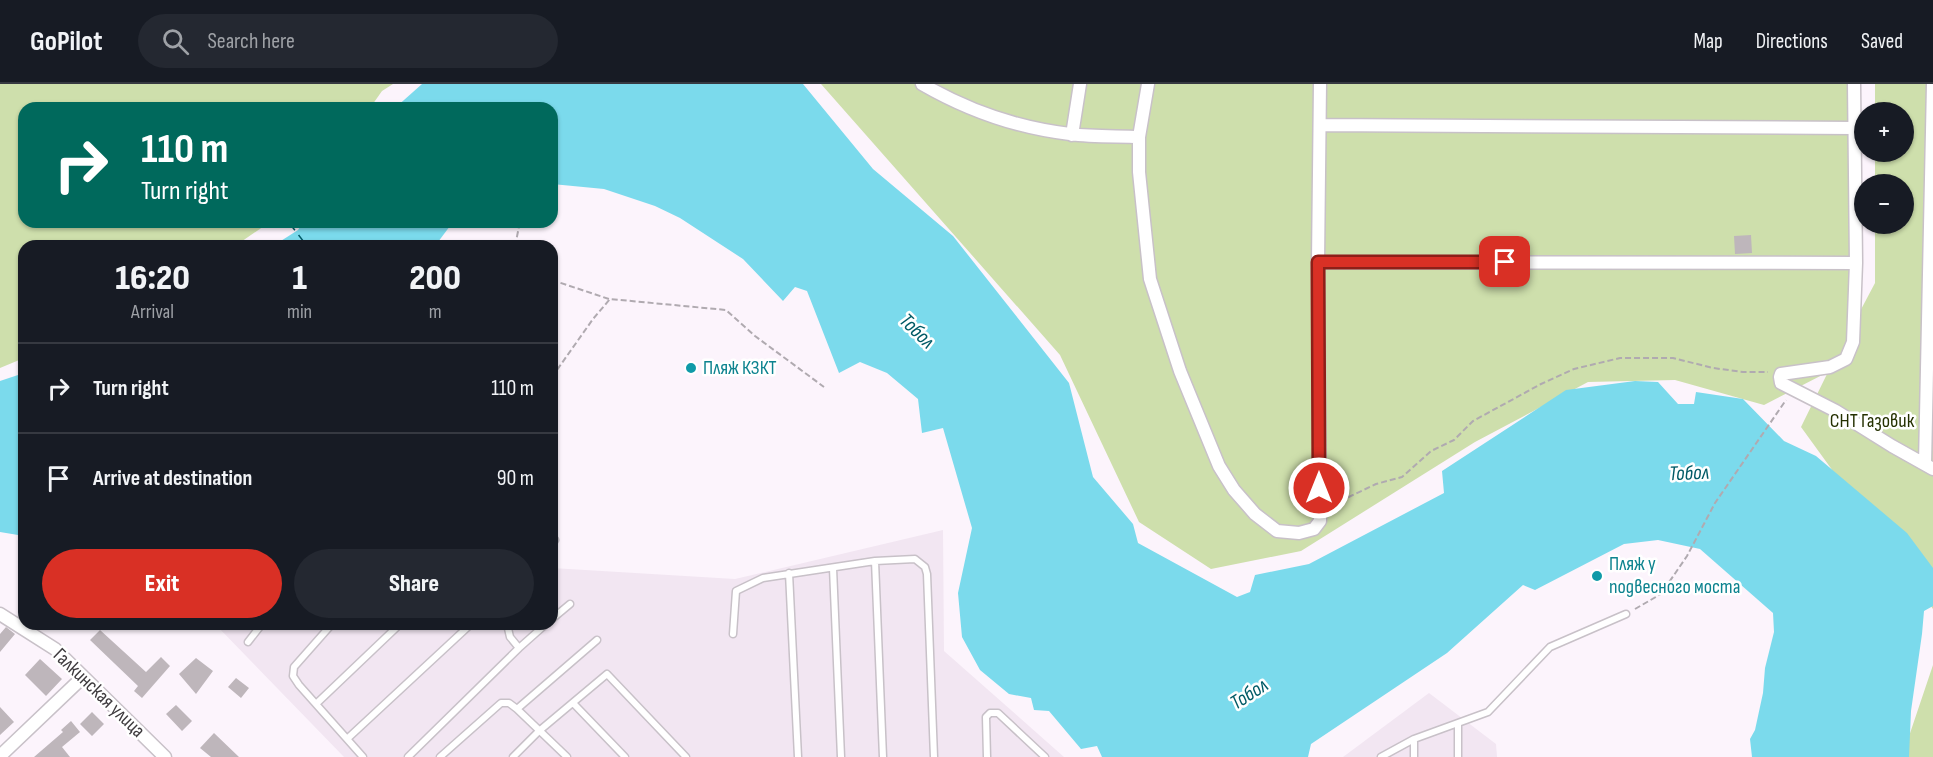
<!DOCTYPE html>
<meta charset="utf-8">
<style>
:root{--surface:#171b24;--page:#242831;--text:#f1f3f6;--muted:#9ea1a6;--line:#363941;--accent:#d93025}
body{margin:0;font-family:"Sofia Sans Condensed",sans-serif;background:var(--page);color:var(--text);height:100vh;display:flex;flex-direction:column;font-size:22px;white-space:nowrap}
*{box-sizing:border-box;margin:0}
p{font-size:20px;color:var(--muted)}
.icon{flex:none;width:33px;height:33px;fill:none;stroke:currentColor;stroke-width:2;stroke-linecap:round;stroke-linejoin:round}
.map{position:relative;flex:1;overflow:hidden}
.details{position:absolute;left:18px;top:156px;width:540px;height:390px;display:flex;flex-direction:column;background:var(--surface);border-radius:18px;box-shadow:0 2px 4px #0004}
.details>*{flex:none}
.top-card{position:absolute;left:18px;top:18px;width:540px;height:126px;border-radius:18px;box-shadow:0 2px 4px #0004;background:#00695c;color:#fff;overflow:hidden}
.controls{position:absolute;left:1854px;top:18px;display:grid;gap:12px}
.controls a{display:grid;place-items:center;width:60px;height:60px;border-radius:50%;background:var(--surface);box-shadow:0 2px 4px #0004;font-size:30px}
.pin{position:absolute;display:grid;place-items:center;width:51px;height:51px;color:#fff;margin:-26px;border-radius:12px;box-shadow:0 3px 9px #0006}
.me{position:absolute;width:66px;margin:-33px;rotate:0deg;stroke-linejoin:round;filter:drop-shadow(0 0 4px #0008)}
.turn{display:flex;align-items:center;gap:21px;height:126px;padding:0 24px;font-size:27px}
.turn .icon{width:78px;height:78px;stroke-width:2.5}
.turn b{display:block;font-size:42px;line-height:51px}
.eta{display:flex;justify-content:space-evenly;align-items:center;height:102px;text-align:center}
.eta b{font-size:36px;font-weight:800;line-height:42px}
.cta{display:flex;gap:12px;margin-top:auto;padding:12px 24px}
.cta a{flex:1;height:69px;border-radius:36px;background:var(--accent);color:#fff;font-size:24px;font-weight:800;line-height:69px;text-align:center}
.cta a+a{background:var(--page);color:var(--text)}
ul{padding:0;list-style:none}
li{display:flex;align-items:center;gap:18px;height:90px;padding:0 24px;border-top:2px solid var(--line)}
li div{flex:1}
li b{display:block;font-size:22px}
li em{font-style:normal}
header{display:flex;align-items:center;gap:36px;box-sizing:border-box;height:84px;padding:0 30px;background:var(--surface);border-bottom:2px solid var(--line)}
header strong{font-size:28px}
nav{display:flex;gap:33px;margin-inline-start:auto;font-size:21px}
.search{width:420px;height:54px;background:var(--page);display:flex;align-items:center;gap:15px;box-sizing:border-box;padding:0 21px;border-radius:33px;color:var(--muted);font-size:22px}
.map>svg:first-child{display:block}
.built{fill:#f2e6f2}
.green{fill:#cedfac}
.water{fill:#7bdaec}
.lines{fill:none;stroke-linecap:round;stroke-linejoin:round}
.ferry{stroke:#005a66;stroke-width:1.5;stroke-dasharray:8 6;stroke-linecap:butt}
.building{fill:#beb6bb}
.lane-casing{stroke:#c8c1c8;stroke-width:9}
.street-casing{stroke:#c8c1c8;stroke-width:15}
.path{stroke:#b0aab0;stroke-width:2;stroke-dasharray:6 3;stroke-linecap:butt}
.lane{stroke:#fff;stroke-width:6}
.street{stroke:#fff;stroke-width:12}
.route-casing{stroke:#8d1f18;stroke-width:15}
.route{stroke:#d93025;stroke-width:10}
.culture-dot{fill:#0f9aa8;stroke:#fff;stroke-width:2}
.labels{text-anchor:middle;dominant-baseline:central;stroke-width:5;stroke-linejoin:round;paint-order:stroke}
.culture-label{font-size:20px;fill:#0d838f;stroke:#fff;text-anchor:start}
.park-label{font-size:20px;fill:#243000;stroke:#fff}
.street-label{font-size:20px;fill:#3e3b3e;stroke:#fff}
.water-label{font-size:21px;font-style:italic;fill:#005a66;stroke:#fff}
</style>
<header>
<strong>GoPilot</strong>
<div class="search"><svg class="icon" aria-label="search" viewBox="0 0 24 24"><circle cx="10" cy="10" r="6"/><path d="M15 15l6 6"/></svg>Search here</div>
<nav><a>Map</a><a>Directions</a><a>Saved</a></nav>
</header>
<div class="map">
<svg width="1933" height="673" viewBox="0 0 1933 673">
<rect width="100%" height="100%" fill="#fcf4fc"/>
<path class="built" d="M943 446 944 567 1064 673H344L215 540H552V484L735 495Z
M1429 609 1496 660 1497 673H1343Z"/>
<path class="green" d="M0 0H393L382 7 370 24H24V138H270L235 162H24V274L0 284Z
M821 0H1860L1857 233 1875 199V140H1904V100H1875V68H1904V28H1875V0H1933V525L1801 343 1828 288 1764 321 1675 296 1588 298 1475 358 1301 467 1211 485 1139 438 1060 271Z
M1933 581V673H1902Z"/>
<path class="water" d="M422 0H803L873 85 953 152 1069 299 1093 393 1133 440 1138 459 1237 513 1250 508 1255 491 1309 480 1444 409 1442 387 1566 306 1635 297 1658 298 1678 320H1694L1696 308 1743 315 1784 357 1816 372 1907 449 1933 484V522L1924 527 1922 550 1911 627 1909 673H1752L1750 655 1755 646 1763 609 1765 584 1774 548 1773 529 1700 465 1658 456 1624 460 1535 506 1523 501 1447 569 1311 660 1308 673H1102L1097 662 1081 665 1049 627 1034 626 1031 614 1009 610 980 586 962 553 958 509 972 444 943 344 922 349 918 315 887 289 860 278 839 289 807 207 795 203 783 217 743 175 680 134 655 122 604 105 552 100V24H395Z
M303 138H453L435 162H273L298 146Z
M24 289V452L0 448V297Z"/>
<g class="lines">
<path class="ferry" d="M290 140 307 162"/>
</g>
<path class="building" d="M1751 151 1752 169 1735 170 1734 152Z
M6 543 15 550 0 568V550Z
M100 546 146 588 161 573 170 582 142 614 134 607 138 602 90 556Z
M196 574 213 587 196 610 179 590Z
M40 575 62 595 46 612 25 591Z
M236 594 249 604 241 614 228 603Z
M176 621 192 637 182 647 166 630Z
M0 623 14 638 0 651Z
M92 628 104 640 92 652 80 640Z
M71 637 80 648 62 663 70 673H34L63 648 61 646Z
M214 649 239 673H211L200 664Z"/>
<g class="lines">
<g class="lane-casing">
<path id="lane" d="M552 452 555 456 552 461
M875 477 883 673
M833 484 841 673
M789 489 798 673
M552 535 570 520
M332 540 294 583 293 592 299 601 363 673
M507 540 510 553 519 564
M733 550 736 507 763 494 875 477 915 475 925 483 927 490 934 673
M248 558 262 540
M573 619 625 673
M316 620 400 540
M517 625 597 556
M1458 640V673
M347 655 471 540
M1414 655V673
M408 673 519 564 546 540
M440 673 501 619H509L517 625 567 673
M513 673 539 647 607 590 686 673
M987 673 986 633 990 629H998L1045 673
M1381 673 1414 655 1488 628 1550 563 1626 530"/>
</g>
<g class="street-casing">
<path id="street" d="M922 0C967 26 1018 44 1070 50 1093 53 1116 52 1139 53
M1148 0 1139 53V88L1150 195 1180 287 1219 382 1234 406 1255 430 1277 447 1299 449 1314 445 1320 437 1318 178 1320 0
M1854 0 1856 179 1853 258 1846 275 1830 283 1781 290 1780 293 1781 299 1836 327 1892 362 1933 385
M1320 41 1854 44
M1072 51 1080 0
M1318 178 1856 179
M1925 380 1933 0
M0 530 55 565 165 673
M0 672 83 593"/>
</g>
<path class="path" d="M515 162 520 138
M552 196 609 215
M552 293 593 235 610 215 726 226 755 252 824 303
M1332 421 1376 400 1402 393 1431 367 1454 356 1473 337 1541 300 1574 285 1620 274H1673L1713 284 1743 288H1768
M1635 525 1661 510 1687 472 1715 419 1786 316"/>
<use href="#lane" class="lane"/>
<use href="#street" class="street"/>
</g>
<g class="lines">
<g class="route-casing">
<path id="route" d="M1319 404 1318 178H1505"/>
</g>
<use href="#route" class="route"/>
</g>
<g class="culture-dot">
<circle cx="691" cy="284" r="6"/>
<circle cx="1597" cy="492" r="6"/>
</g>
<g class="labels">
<g class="culture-label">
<text x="703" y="284">Пляж КЗКТ</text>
<text x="1609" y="480">Пляж у<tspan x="1609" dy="23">подвесного моста</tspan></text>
</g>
<g class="park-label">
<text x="1872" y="337">СНТ Газовик</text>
</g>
<g class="street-label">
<text transform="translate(99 609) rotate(44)">Галкинская улица</text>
</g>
<g class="water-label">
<text transform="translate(917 247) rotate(44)">Тобол</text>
<text transform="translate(1689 389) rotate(-2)">Тобол</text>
<text transform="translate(1249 610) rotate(-33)">Тобол</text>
</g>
</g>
</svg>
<div class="controls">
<a>+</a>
<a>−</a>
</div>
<div class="pin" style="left:1505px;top:178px;background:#d93025"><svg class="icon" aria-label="arrive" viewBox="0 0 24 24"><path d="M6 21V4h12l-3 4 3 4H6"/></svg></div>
<svg class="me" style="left:1319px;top:404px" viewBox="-20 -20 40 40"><circle r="17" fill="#d93025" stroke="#fff" stroke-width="3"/><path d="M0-11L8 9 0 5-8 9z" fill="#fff"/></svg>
<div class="top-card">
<div class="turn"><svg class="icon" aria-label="right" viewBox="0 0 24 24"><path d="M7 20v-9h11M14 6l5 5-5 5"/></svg><div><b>110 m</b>Turn right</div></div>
</div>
<section class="details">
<div class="eta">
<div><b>16:20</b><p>Arrival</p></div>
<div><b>1</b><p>min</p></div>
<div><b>200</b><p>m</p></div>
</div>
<ul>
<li><svg class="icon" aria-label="right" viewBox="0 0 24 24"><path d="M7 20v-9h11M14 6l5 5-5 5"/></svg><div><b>Turn right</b></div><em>110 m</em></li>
<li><svg class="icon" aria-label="arrive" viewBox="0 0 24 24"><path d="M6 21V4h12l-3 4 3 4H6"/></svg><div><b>Arrive at destination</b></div><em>90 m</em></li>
</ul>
<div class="cta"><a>Exit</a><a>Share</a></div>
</section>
</div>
